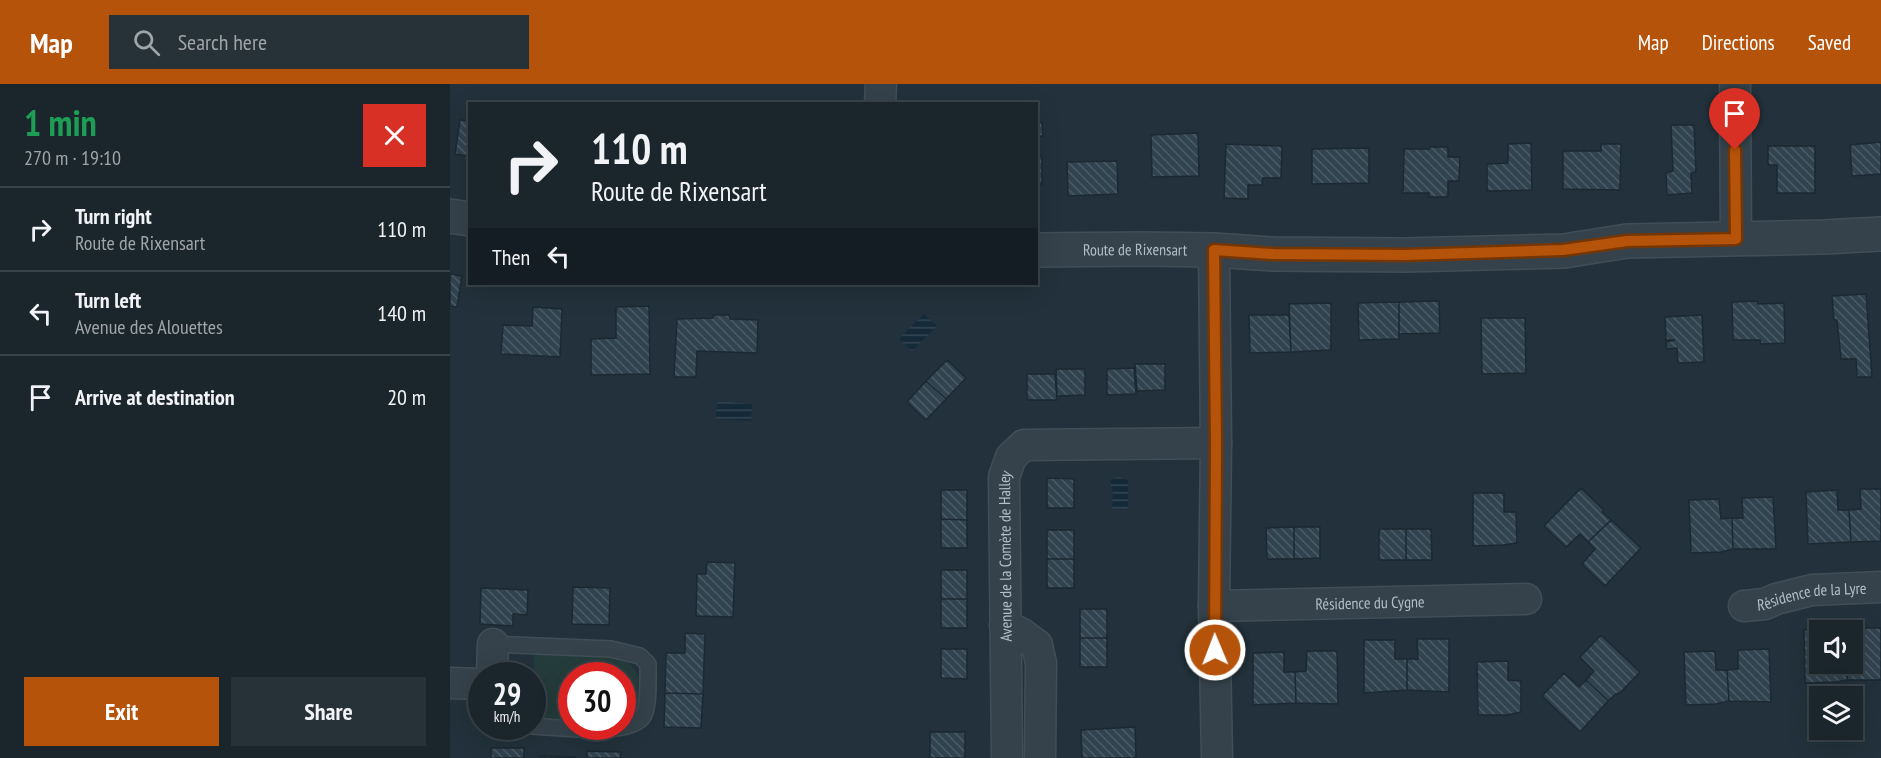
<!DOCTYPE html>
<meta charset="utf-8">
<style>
:root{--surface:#1a252c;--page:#273138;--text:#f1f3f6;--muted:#9fa5a9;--line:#384248;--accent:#b45309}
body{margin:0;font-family:"PT Sans Narrow",sans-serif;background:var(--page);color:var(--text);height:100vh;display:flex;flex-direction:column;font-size:22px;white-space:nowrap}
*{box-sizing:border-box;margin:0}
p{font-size:20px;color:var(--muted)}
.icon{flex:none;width:33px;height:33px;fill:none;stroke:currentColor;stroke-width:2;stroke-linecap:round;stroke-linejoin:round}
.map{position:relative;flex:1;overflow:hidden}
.drawer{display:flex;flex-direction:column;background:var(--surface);width:450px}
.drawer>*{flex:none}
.guide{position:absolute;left:18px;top:18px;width:570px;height:183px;border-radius:0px;box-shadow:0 6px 24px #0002,0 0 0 2px var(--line);background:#1a252c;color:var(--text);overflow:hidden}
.controls{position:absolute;left:1359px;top:536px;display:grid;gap:12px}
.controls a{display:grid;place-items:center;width:54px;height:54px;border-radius:0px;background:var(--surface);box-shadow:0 6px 24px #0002,0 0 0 2px var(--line);font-size:30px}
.speed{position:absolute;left:18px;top:578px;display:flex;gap:12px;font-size:30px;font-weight:700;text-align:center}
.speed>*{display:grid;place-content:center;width:78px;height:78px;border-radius:50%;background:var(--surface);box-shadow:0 6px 24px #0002,0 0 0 2px var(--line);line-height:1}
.speed small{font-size:15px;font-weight:400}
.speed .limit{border:9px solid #d22;background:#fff;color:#111}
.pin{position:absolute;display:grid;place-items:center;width:51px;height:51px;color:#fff;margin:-62px -26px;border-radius:50% 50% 50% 0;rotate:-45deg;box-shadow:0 0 6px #0007}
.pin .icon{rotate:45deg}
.me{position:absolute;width:66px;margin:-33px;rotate:359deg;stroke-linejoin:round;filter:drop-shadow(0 0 4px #0008)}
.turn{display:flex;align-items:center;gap:21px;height:126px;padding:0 24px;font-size:27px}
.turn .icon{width:78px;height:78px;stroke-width:2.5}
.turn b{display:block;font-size:42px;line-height:51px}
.then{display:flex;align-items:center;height:57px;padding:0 24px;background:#0003;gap:12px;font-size:22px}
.round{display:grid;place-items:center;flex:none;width:63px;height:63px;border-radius:0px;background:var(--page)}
.head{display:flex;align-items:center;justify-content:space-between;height:102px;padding:0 24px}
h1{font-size:36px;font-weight:700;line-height:45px;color:#1e9e55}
.primary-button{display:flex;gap:12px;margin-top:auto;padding:12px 24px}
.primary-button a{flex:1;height:69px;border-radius:0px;background:var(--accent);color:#fff;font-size:24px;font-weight:700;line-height:69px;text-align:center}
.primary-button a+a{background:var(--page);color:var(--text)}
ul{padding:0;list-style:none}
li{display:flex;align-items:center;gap:18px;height:84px;padding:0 24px;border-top:2px solid var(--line)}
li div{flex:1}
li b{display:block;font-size:22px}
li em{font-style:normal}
header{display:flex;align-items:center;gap:36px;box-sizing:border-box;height:84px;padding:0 30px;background:var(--accent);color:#fff}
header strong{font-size:28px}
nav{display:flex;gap:33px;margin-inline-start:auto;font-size:21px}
.search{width:420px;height:54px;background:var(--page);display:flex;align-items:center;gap:15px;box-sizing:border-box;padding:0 21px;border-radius:0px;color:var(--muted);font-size:22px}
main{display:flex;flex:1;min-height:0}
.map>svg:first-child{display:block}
.grass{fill:#243c3b}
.water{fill:url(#water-rules)}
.building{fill:url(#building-back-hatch);stroke:#1d2932;stroke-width:1.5}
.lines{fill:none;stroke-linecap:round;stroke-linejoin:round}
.service-casing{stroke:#424e57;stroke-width:18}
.minor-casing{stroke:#424e57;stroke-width:33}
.tertiary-casing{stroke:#424e57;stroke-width:36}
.service{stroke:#35424b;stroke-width:15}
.minor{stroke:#35424b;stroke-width:30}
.tertiary{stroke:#35424b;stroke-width:33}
.route-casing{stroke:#753606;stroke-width:15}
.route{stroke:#b45309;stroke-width:10}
.labels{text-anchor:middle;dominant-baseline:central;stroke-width:6;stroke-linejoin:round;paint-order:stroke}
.street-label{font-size:16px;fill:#b1bdc7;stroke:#1b2730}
</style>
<header>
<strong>Map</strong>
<div class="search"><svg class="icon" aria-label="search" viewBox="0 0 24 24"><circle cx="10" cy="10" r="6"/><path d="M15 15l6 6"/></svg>Search here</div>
<nav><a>Map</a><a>Directions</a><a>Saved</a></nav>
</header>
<main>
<section class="drawer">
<div class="head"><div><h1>1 min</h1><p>270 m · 19:10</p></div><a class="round" style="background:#d93025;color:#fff"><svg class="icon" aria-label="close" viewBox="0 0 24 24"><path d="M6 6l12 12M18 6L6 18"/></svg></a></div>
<ul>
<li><svg class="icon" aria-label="right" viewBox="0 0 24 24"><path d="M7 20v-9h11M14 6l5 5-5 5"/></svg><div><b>Turn right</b><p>Route de Rixensart</p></div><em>110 m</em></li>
<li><svg class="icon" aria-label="left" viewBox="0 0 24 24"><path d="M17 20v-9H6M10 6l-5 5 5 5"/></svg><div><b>Turn left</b><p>Avenue des Alouettes</p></div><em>140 m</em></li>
<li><svg class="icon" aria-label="arrive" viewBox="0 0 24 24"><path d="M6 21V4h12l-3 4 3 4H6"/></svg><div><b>Arrive at destination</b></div><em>20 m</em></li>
</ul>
<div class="primary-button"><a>Exit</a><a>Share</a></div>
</section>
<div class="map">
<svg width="1431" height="674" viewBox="0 0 1431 674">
<defs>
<pattern id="water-rules" width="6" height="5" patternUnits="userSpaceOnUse" patternTransform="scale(1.5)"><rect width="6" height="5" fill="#152a39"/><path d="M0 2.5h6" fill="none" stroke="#354754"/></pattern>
<pattern id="building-back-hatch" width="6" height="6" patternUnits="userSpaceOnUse" patternTransform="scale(1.5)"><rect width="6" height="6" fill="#31434f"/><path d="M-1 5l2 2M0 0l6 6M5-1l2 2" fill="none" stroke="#4c5c67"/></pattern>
</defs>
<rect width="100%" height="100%" fill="#22313b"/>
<path class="grass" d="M84 569C105 569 161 566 177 578 184 583 190 593 190 602 190 615 184 626 173 633L172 591H122L121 636 83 635Z"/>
<path class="water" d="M474 230 487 242 462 267 449 255Z
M267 317 302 320 301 337 266 335Z
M668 393 678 396V424L670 426 662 424 663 410 660 397Z"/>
<path class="building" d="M10 36 20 37V68L18 72 5 70Z
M586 38H592L593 52H588L589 72 592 73V100L586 99Z
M1221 41H1244L1246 88 1241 89 1242 109 1217 111 1216 89 1223 87Z
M748 49 749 92 702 93 701 51Z
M1431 58V90L1402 92 1400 61Z
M1081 59 1082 106 1037 107V80L1058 79V60Z
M776 60 832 62 831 94H813L812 101H798V115L774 114Z
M1151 60H1171L1170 106 1113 105V67H1151Z
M1318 62H1365V109H1327V81H1318Z
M980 63H998V73H1010L1009 97H998V113H979V109H953L954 65H979Z
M919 64V99L862 100V65Z
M667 77 668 110 618 112 617 78Z
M0 190 12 192 7 223 0 222Z
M1416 210 1422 293H1407L1406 275H1391L1387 236H1384L1382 212Z
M989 217 990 249 949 250V218Z
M1307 217 1308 220 1334 219 1335 259 1311 260 1310 256H1283L1282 218Z
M949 218V255L909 256 908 219Z
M881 219V266L841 268 839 220Z
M199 222 200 290 141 291V255L166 254V223Z
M83 223 112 225 110 273 51 270 53 241 82 242Z
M263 231H279L280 235 308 236 307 269 247 267 246 293H224L227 235 263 234Z
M799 231H839L841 268 800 269Z
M1252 231 1254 278 1228 279 1227 264 1217 265 1216 258 1225 256H1216L1215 233Z
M1031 234H1075L1076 289 1032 290Z
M497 276 516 294 496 315 476 297Z
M685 280H715V306L687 307Z
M684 284 686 310 657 311V285Z
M606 285H635V311L607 312Z
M577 290H605L607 316H577Z
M476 297 496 315 476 336 457 318Z
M597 394 624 395V424H597Z
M1131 404 1154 426 1152 428 1161 436 1138 458 1130 450 1116 463 1094 442Z
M1410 405H1431V457L1401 458 1399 426 1411 425Z
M491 406H517V436L491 435Z
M1387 406 1388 426H1399L1401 458 1358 460 1356 408Z
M1023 409H1054V428H1066L1067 459 1053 461 1023 462Z
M1323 413 1326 465H1283L1282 434H1293L1292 414Z
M1269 415 1271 435 1282 434 1283 465 1271 468 1241 469 1239 416Z
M491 435 517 436V464H491Z
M1161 436 1191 464 1155 502 1132 480 1145 465 1138 458Z
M844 443H870V474L844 475Z
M844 443V475H817L816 444Z
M929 445H956V476H929Z
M956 445H981L982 476H956Z
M597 446H624V475H597Z
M597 475H624V504H597Z
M257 478 285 479 283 533 246 532 247 490H256Z
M491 486H517V515H491Z
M123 503 160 504 159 541 122 540Z
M31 504 78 506 77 531 63 530V542L30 540Z
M491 515H517V544H491Z
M630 525H657V554H630Z
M1408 544H1431V596H1397V579H1402V564H1408Z
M1384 545 1370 546V579H1397V596L1385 598 1355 599 1354 546Z
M235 549 255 550 253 610 215 609 216 569H235Z
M1151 551 1190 588 1170 609 1166 610 1158 617 1136 596 1144 587 1130 573Z
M630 554H657V583H630Z
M967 555H999V608L957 606V575H968Z
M914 556H945V575H957V606L914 609Z
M491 565H517V595L491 594Z
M1319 565 1321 618 1279 617 1277 586 1288 585V566Z
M857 567H887L888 620 846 619 845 588 856 587Z
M1265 567 1266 586H1277L1279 617 1266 620 1236 621 1234 568Z
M834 568V588H845L846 619 803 621V569Z
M1058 577V596L1071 597V628L1057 631H1028L1027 578Z
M1114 589 1129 603 1136 596 1158 617 1130 648 1092 612Z
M215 609 253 610 251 644 214 643Z
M685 643 686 674H632L631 646Z
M480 648H515V674H480Z
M41 664H74V674H41Z
M137 667 171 668 170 674H137Z
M90 672 125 673V674H89Z"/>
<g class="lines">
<g class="service-casing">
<path id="service" d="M43 560 161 565 190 572 198 580C198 593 199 620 194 631 182 654 106 643 82 642"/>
</g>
<g class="minor-casing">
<g id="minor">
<path d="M1285 0 1286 155"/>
<path d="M430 20 431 0"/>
<path d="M764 166 766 359 764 522 767 674"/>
<path id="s1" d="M764 522 1076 515"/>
<path id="s2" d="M1294 522 1315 520 1326 515 1362 506 1431 503"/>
<path d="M555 541 572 550 587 561 591 579 590 674"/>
<path d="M42 591 43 560"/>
<path d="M0 599 32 600"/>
<path id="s3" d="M557 674 554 393 561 373 574 361 766 359"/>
</g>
</g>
<g class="tertiary-casing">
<g id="tertiary">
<path d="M0 132 20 135"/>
<path id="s4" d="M586 166 693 165 764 166 823 170 955 171 1114 167 1177 157 1374 153 1431 150"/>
</g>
</g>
<use href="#service" class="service"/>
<use href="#minor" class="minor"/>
<use href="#tertiary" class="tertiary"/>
</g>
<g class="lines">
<g class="route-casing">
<path id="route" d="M765 566 766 359 764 166 823 170 955 171 1113 166 1177 157 1286 155 1285 66"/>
</g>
<use href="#route" class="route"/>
</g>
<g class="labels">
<g class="street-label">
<text stroke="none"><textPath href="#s4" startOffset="99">Route de Rixensart</textPath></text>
<text stroke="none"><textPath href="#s3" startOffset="202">Avenue de la Comète de Halley</textPath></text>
<text stroke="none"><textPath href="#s2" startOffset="69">Résidence de la Lyre</textPath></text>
<text stroke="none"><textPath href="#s1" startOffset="156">Résidence du Cygne</textPath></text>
</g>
</g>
</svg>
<div class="controls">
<a><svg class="icon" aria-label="sound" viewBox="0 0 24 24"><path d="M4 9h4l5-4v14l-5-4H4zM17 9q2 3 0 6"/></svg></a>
<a><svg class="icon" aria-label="layers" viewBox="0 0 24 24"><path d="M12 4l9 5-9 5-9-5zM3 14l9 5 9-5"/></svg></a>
</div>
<div class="speed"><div>29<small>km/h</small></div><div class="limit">30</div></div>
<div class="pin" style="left:1285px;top:66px;background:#d93025"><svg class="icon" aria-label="arrive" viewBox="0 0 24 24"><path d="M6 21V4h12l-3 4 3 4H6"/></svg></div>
<svg class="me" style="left:765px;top:566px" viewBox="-20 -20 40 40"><circle r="17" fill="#b45309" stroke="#fff" stroke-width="3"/><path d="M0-11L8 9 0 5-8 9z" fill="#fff"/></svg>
<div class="guide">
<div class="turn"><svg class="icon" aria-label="right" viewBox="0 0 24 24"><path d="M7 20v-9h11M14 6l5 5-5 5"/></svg><div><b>110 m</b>Route de Rixensart</div></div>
<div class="then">Then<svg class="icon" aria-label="left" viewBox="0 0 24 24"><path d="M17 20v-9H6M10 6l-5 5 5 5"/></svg></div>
</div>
</div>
</main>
